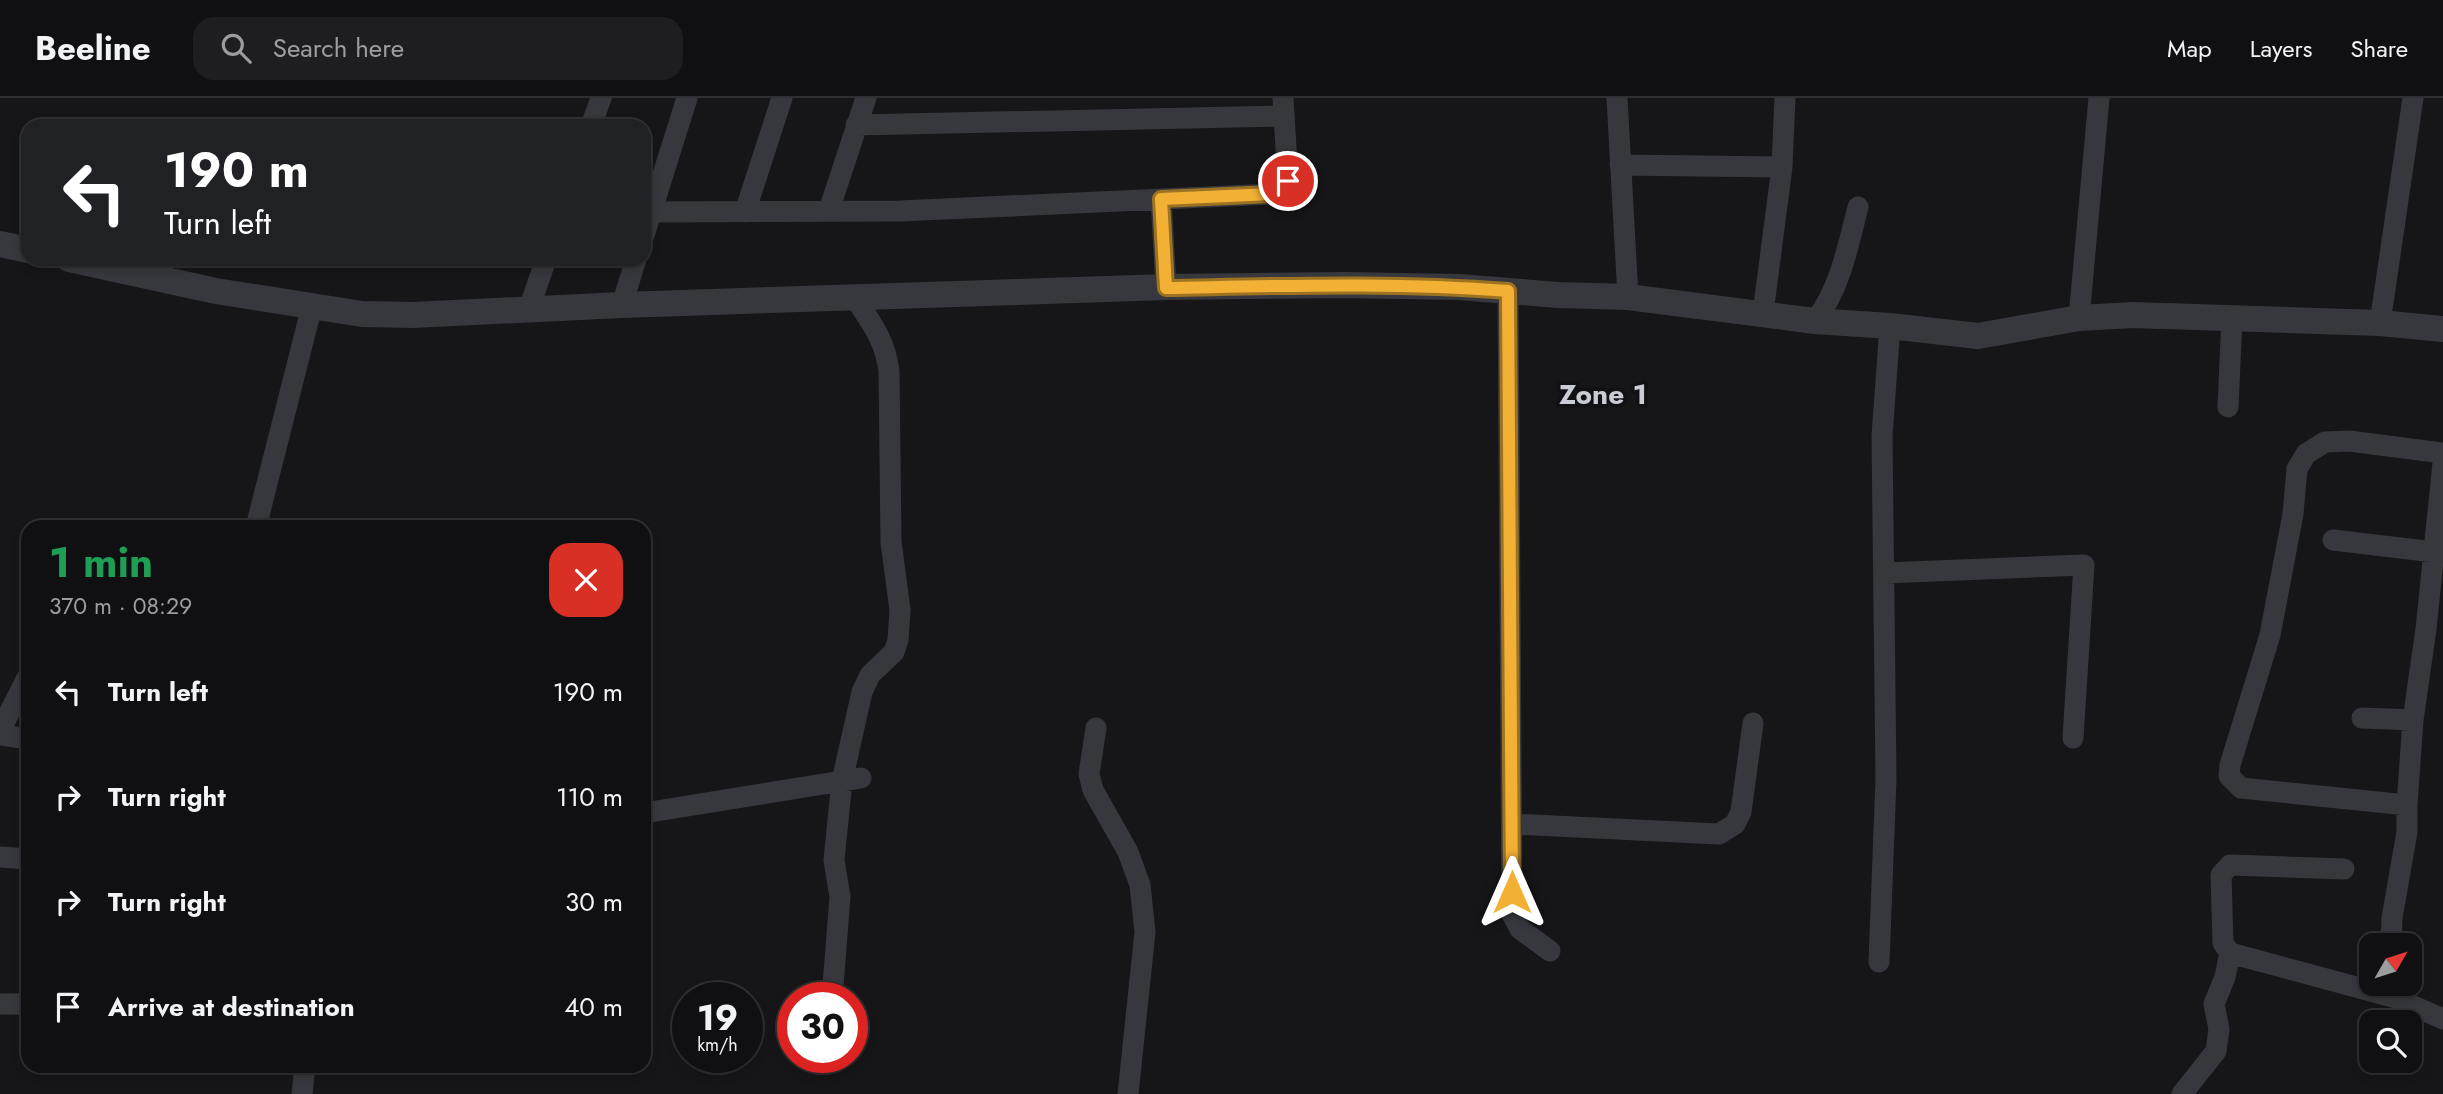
<!DOCTYPE html>
<meta charset="utf-8">
<style>
:root{--surface:#101012;--page:#1e1e20;--text:#f1f3f6;--muted:#9c9d9f;--line:#303032}
body{margin:0;font-family:Jost,sans-serif;background:var(--page);color:var(--text);height:100vh;display:flex;flex-direction:column;font-size:26px;white-space:nowrap}
*{box-sizing:border-box;margin:0}
p{font-size:23px;color:var(--muted)}
.icon{flex:none;width:38px;height:38px;fill:none;stroke:currentColor;stroke-width:2;stroke-linecap:round;stroke-linejoin:round}
.map{position:relative;flex:1;overflow:hidden}
.sheet{position:absolute;left:21px;top:422px;width:630px;height:553px;display:flex;flex-direction:column;background:var(--surface);border-radius:21px;box-shadow:0 4px 10px #0003,0 0 0 2px var(--line)}
.sheet>*{flex:none}
.banner{position:absolute;left:21px;top:21px;width:630px;height:147px;border-radius:21px;box-shadow:0 4px 10px #0003,0 0 0 2px var(--line);background:#202124;color:#fff;overflow:hidden}
.needle{width:46px;rotate:51deg}
.fabs{position:absolute;left:2359px;top:835px;display:grid;gap:14px}
.fabs a{display:grid;place-items:center;width:63px;height:63px;border-radius:14px;background:var(--surface);box-shadow:0 4px 10px #0003,0 0 0 2px var(--line);font-size:35px}
.speed{position:absolute;left:672px;top:884px;display:flex;gap:14px;font-size:35px;font-weight:700;text-align:center}
.speed>*{display:grid;place-content:center;width:91px;height:91px;border-radius:50%;background:var(--surface);box-shadow:0 4px 10px #0003,0 0 0 2px var(--line);line-height:1}
.speed small{font-size:18px;font-weight:400}
.speed .limit{border:10px solid #d22;background:#fff;color:#111}
.pin{position:absolute;display:grid;place-items:center;width:60px;height:60px;color:#fff;margin:-30px;border:4px solid #fff;border-radius:50%;box-shadow:0 2px 7px #0007}
.me{position:absolute;width:77px;margin:-38px;rotate:0deg;stroke-linejoin:round;filter:drop-shadow(0 0 5px #0008)}
.turn{display:flex;align-items:center;gap:24px;height:147px;padding:0 28px;font-size:32px}
.turn .icon{width:91px;height:91px;stroke-width:2.5}
.turn b{display:block;font-size:49px;line-height:60px}
.round{display:grid;place-items:center;flex:none;width:74px;height:74px;border-radius:21px;background:var(--page)}
.summary{display:flex;align-items:center;justify-content:space-between;height:119px;padding:0 28px}
h1{font-size:42px;font-weight:700;line-height:52px;color:#1e9e55}
ul{padding:0;list-style:none}
li{display:flex;align-items:center;gap:21px;height:105px;padding:0 28px}
li div{flex:1}
li b{display:block;font-size:26px}
li em{font-style:normal}
header{display:flex;align-items:center;gap:42px;box-sizing:border-box;height:98px;padding:0 35px;background:var(--surface);border-bottom:2px solid var(--line)}
header strong{font-size:33px}
nav{display:flex;gap:38px;margin-inline-start:auto;font-size:24px}
.search{width:490px;height:63px;background:var(--page);display:flex;align-items:center;gap:18px;box-sizing:border-box;padding:0 24px;border-radius:21px;color:var(--muted);font-size:26px}
.map>svg:first-child{display:block}
.lines{fill:none;stroke-linecap:round;stroke-linejoin:round}
.minor{stroke:#37383d;stroke-width:21}
.tertiary{stroke:#37383d;stroke-width:26}
.route-casing{stroke:#9d7322;stroke-width:18}
.route{stroke:#f2b134;stroke-width:12}
.labels{text-anchor:middle;dominant-baseline:central;stroke-width:7;stroke-linejoin:round;paint-order:stroke}
.neighbourhood-label{font-size:28px;font-weight:bold;fill:#c9ccd4;stroke:#111113}
</style>
<header>
<strong>Beeline</strong>
<div class="search"><svg class="icon" aria-label="search" viewBox="0 0 24 24"><circle cx="10" cy="10" r="6"/><path d="M15 15l6 6"/></svg>Search here</div>
<nav><a>Map</a><a>Layers</a><a>Share</a></nav>
</header>
<div class="map">
<svg width="2443" height="996" viewBox="0 0 2443 996">
<rect width="100%" height="100%" fill="#161618"/>
<g class="lines">
<path class="minor" d="M1617 0 1628 199
M856 27 1283 18
M591 28 601 0
M1620 67 1782 69
M1161 101 1166 189
M829 112 866 0
M651 114 900 113 1273 96 1279 94 1288 83 1283 0
M745 114 782 0
M644 137 687 0
M1508 193 1512 816 1520 831 1550 853
M622 207 636 161
M529 211 546 161
M1763 215 1782 69 1785 0
M2079 220 2099 0
M1815 223C1840 191 1848 148 1858 109
M2380 225 2413 0
M2228 309 2232 219
M256 429 312 208
M2333 442 2434 454
M1884 475 2084 467 2073 640
M2362 620 2413 622
M1096 630 1089 676 1093 692 1128 754 1140 787 1145 834 1128 996
M0 633 28 578
M0 637 28 641
M2407 707 2241 690 2229 678 2230 667 2270 537 2293 416 2297 371 2306 356 2325 344 2349 343 2443 355
M644 715 861 680
M1512 726 1719 736 1735 726 1741 714 1753 625
M0 759 28 761
M2344 771 2230 767 2221 777 2223 845 2230 855 2393 899 2443 921
M2391 847 2392 820 2407 734V707L2413 622 2426 531 2443 365
M1879 864 1886 681 1882 338 1890 228
M832 900 840 799 834 762 842 683 862 594 870 577 894 554 898 542 900 512 891 444 889 273C885 242 872 226 855 200
M0 906H28
M302 996 305 968
M2182 996 2216 953 2219 931 2214 906 2225 879 2230 855"/>
<path class="tertiary" d="M0 146 28 152
M69 161 216 193 362 216 413 217 622 207 1166 189 1345 187 1459 189 1558 197 1628 199 1815 223 1890 228 1978 238 2079 220 2133 217 2380 225 2443 231"/>
</g>
<g class="lines">
<g class="route-casing">
<path id="route" d="M1288 83 1279 94 1273 96 1161 101 1166 190C1280 188 1394 184 1508 193L1512 794"/>
</g>
<use href="#route" class="route"/>
</g>
<g class="labels">
<g class="neighbourhood-label">
<text x="1603" y="296">Zone 1</text>
</g>
</g>
</svg>
<div class="fabs">
<a><svg class="needle" viewBox="-14 -14 28 28"><path d="M0-13l5 13h-10z" fill="#e53935"/><path d="M0 13l5-13h-10z" fill="#9c9d9f"/></svg></a>
<a><svg class="icon" aria-label="search" viewBox="0 0 24 24"><circle cx="10" cy="10" r="6"/><path d="M15 15l6 6"/></svg></a>
</div>
<div class="speed"><div>19<small>km/h</small></div><div class="limit">30</div></div>
<div class="pin" style="left:1288px;top:83px;background:#d93025"><svg class="icon" aria-label="arrive" viewBox="0 0 24 24"><path d="M6 21V4h12l-3 4 3 4H6"/></svg></div>
<svg class="me" style="left:1512px;top:794px" viewBox="-20 -20 40 40"><path d="M0-17L14 15 0 8-14 15z" fill="#f2b134" stroke="#fff" stroke-width="4"/></svg>
<div class="banner">
<div class="turn"><svg class="icon" aria-label="left" viewBox="0 0 24 24"><path d="M17 20v-9H6M10 6l-5 5 5 5"/></svg><div><b>190 m</b>Turn left</div></div>
</div>
<section class="sheet">
<div class="summary"><div><h1>1 min</h1><p>370 m · 08:29</p></div><a class="round" style="background:#d93025;color:#fff"><svg class="icon" aria-label="close" viewBox="0 0 24 24"><path d="M6 6l12 12M18 6L6 18"/></svg></a></div>
<ul>
<li><svg class="icon" aria-label="left" viewBox="0 0 24 24"><path d="M17 20v-9H6M10 6l-5 5 5 5"/></svg><div><b>Turn left</b></div><em>190 m</em></li>
<li><svg class="icon" aria-label="right" viewBox="0 0 24 24"><path d="M7 20v-9h11M14 6l5 5-5 5"/></svg><div><b>Turn right</b></div><em>110 m</em></li>
<li><svg class="icon" aria-label="right" viewBox="0 0 24 24"><path d="M7 20v-9h11M14 6l5 5-5 5"/></svg><div><b>Turn right</b></div><em>30 m</em></li>
<li><svg class="icon" aria-label="arrive" viewBox="0 0 24 24"><path d="M6 21V4h12l-3 4 3 4H6"/></svg><div><b>Arrive at destination</b></div><em>40 m</em></li>
</ul>
</section>
</div>
